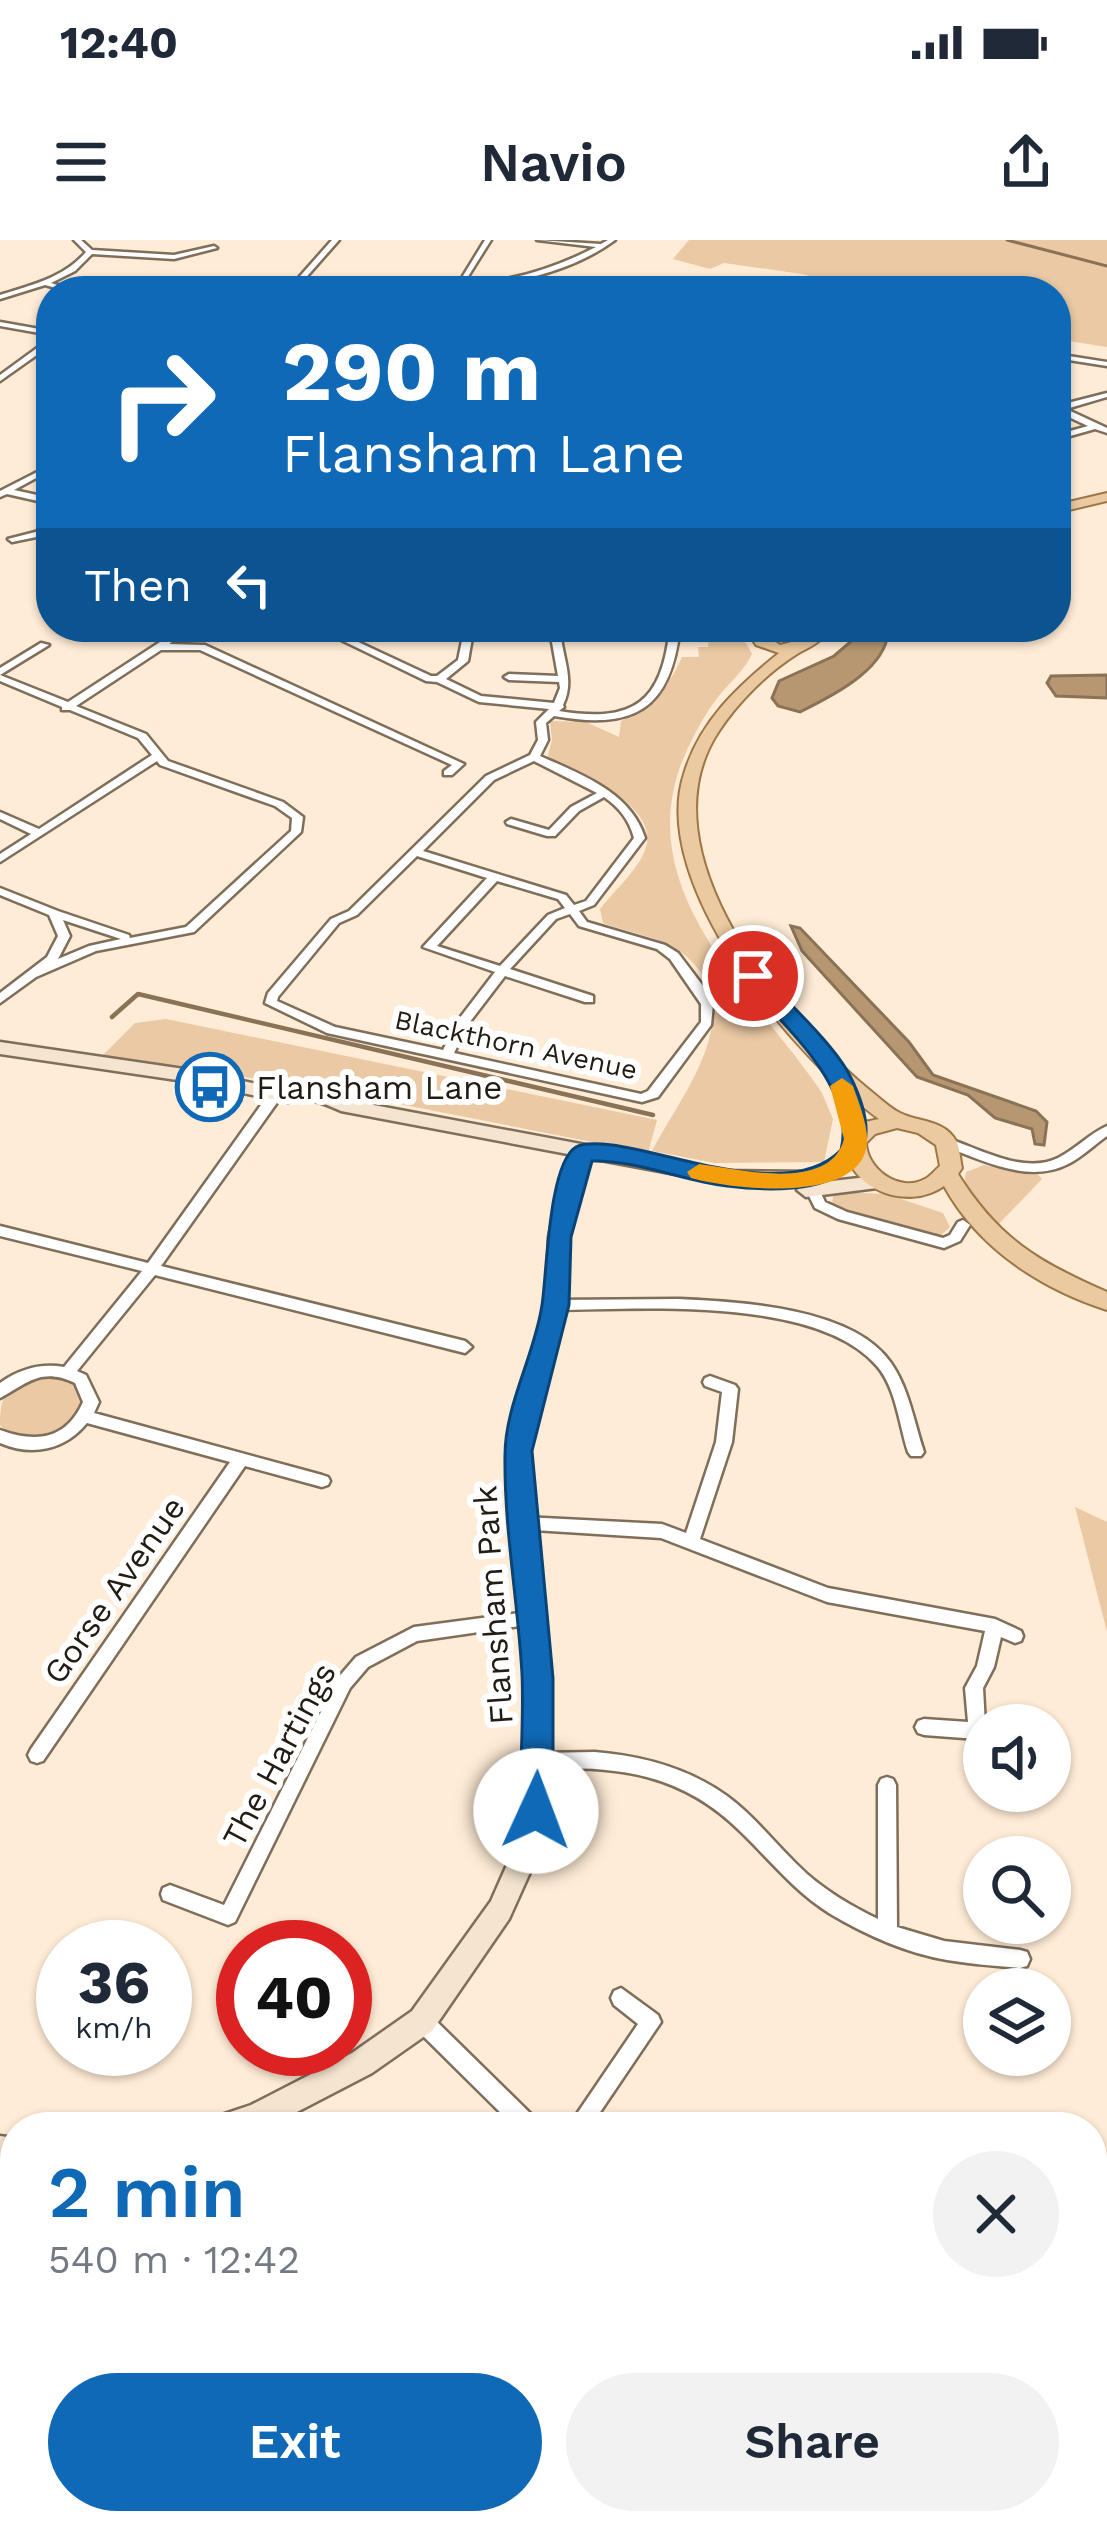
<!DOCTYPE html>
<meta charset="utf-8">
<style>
:root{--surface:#fff;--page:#f2f2f3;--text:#1f2937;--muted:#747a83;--accent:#0f69b6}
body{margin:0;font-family:"Work Sans",sans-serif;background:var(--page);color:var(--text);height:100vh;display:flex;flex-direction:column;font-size:45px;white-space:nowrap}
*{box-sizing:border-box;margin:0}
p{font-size:39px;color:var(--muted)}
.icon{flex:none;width:66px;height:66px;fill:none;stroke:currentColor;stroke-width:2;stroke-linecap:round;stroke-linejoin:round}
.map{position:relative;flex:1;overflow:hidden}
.sheet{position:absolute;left:0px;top:1872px;width:1107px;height:423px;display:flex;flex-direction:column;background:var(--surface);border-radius:48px 48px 0 0;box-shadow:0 3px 9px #0004}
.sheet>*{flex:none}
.top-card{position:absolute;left:36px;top:36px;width:1035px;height:366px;border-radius:48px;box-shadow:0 3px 9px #0004;background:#0f69b6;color:#fff;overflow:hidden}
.controls{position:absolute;left:963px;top:1464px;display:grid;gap:24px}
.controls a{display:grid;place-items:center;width:108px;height:108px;border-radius:50%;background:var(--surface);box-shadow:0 3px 9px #0004;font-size:60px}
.speed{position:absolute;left:36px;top:1680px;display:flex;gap:24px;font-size:60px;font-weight:700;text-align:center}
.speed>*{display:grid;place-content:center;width:156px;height:156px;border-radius:50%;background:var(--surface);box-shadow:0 3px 9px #0004;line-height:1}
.speed small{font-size:30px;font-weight:400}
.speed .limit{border:18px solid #d22;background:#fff;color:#111}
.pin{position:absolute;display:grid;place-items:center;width:102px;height:102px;color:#fff;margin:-51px;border:6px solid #fff;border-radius:50%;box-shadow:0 3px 12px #0007}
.me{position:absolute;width:132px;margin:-66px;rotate:2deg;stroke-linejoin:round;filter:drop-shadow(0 0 9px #0008)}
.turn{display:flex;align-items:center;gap:42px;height:252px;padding:0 48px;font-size:54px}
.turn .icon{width:156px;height:156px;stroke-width:2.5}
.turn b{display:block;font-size:84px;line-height:102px}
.then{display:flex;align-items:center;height:114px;padding:0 48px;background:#0003;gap:24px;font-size:45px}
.round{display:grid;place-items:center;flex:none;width:126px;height:126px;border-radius:63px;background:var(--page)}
.head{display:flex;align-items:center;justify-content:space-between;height:204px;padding:0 48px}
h1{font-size:72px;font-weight:600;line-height:90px;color:var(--accent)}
.button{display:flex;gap:24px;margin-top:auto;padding:24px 48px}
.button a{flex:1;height:138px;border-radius:72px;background:var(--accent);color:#fff;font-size:48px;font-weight:600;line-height:138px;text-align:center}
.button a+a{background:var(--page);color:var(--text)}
.status{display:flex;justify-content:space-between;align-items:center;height:84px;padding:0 60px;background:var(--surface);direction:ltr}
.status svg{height:33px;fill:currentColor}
header{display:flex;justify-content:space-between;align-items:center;height:156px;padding:0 48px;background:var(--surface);font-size:54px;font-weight:600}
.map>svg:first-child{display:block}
.green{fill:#eac9a4}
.water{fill:#b69772;stroke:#8a7256;stroke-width:3}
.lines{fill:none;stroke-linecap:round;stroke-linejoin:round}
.stream-far1{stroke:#8a7256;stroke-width:3}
.stream{stroke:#8a7256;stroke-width:4.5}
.street-casing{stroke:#7f6e5a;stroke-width:5}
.secondary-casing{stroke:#7f6e5a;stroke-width:5}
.primary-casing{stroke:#9d7647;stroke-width:4}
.street{fill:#fff;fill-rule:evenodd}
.secondary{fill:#f5e5d0;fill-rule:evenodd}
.primary{fill:#ebcaa1;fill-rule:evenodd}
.route{fill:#0f69b6;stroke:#0a4476;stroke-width:3}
.slow{fill:#f59e0b}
.labels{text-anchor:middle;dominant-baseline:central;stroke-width:12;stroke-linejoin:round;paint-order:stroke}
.far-street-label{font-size:27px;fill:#231c14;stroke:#fff}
.poi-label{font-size:33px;fill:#231c14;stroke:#fff;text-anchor:start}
.street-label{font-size:33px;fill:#231c14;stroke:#fff}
</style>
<div class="status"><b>12:40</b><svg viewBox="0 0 49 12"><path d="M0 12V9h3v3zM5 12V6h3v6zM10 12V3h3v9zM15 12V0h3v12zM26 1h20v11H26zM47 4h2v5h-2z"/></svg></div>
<header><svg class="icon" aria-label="menu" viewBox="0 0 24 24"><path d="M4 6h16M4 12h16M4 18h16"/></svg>Navio<svg class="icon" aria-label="share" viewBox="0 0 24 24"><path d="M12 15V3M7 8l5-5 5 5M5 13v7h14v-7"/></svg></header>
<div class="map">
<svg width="1107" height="2294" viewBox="0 0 1107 2294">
<rect width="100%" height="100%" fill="#ffecd6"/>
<path class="green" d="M689 0H1107V107L1056 99V51H867L802 34 724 23 710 29 673 19Z
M685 387C713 387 740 385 752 414 744 431 730 442 718 457 703 476 687 507 679 530 636 659 758 757 822 853L833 879 824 922 715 923 652 911C682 853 754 769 682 713 662 697 627 692 603 683L600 669C613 652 641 627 646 607 659 564 579 536 547 519L552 500 550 481 586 482 619 497 621 481C652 462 667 451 682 417H699L698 407H708L709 395Z
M166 779 657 880 648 913 318 848 102 816 135 783Z
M984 925 1037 933 1042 939 996 987 964 945 966 932Z
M840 952 886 954 943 973 950 987 940 996 832 965 833 955Z
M44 1134 78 1145 83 1165C65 1193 27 1215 0 1185 0 1146 12 1148 44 1134Z
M1075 1267 1107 1282V1392Z
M1107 2038V2294H940L948 2280H1092V2059Z"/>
<path class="water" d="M862 392 887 399C879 433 830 457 800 472L778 466 772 458 779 441 834 416Z
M1107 435V458L1056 456 1047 443 1051 436Z
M791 686 800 688 909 802 933 835 1036 871 1047 882 1044 905 1035 904 1032 889 995 878 968 855 917 837 802 711Z"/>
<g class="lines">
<path class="stream-far1" d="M1007 0 1107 26"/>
<path class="stream" d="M112 777 138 754 653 875"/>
<g class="street-casing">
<path id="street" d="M74 0H81L92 10 174 15 214 6 217 8 174 19 92 14 75 31 51 43 78 51H67L45 45 0 59V55C31 45 64 38 86 12Z
M332 0H339L294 51H287Z
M485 0H491L464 43C510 43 555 28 596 7L537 0 601 4 608 0H615C583 24 540 37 501 44 485 46 468 46 455 49Z
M644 42 649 43 639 51H632Z
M155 44 157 47 138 51 139 50Z
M768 45 805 49 808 51 766 48Z
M0 82 51 91V95L0 86Z
M48 100H51V105L0 141V135Z
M1056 114 1107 122V126L1056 118Z
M1107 153V157L1066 169 1107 188V193L1095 189 1056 200V195L1088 186 1056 171V166Z
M51 225V230L14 250 51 258V264L7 254 0 257V251Z
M51 288V294L12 302 8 299Z
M183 387H194L169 404 205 405 464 524 452 535H444V531L452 525 200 410H161L76 466 146 494 168 521 283 562 303 577 301 592 194 692 96 711 36 737 0 763V753L47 717 58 696 49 675 0 655V648L58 671 129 695 130 698 186 687 291 591 292 578 275 566 160 525 157 521 0 622V614L31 594 0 579V572L39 589 152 515 138 498 70 470H62V467L0 441V435L68 462ZM63 680 121 699 89 706 58 719 70 696Z
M437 387H560C561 416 576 439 563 465L564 467 559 471C634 483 662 463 670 387H680C671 471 633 490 554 476L546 483 548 500 540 516C580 534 631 552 645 598L594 665 579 671 587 682 665 705 678 713 703 746 713 764 711 785 658 857 642 862 327 793 265 763 268 753 331 679 349 671 486 536 530 515 538 500 536 482 549 469 479 462 437 442 426 441 333 396 341 394 431 436H437L458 420 464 391 442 390ZM500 390 550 391 558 436 509 434 504 437 509 440 559 442 560 448 554 463 481 456 446 439 468 421 473 392ZM534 521 597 553 571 567 549 590 511 579 506 582 507 584 547 596H555L579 571 604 557C620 568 629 580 634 598L586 661 574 665 566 655 423 611 494 540ZM417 616 487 638 423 707 495 732 459 779 443 810 335 787 277 761 278 757 339 683 357 675ZM497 641 558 659 565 668 548 675 500 726 437 706ZM570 674 579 686 657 709 670 719 701 764V782L648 851 641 854 454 813 469 783 505 736 585 762H593V756L510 729 556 679Z
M734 387H746L763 398 755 400Z
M41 403 49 405 0 435V428Z
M276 850 282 854 281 857 161 1026 465 1101 472 1107 465 1113 155 1035 77 1131 86 1135 99 1162 94 1173 322 1235 328 1237 330 1241 328 1245 322 1247 245 1226 43 1521 37 1523 31 1521 28 1515 31 1509 230 1222 87 1183C65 1210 32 1217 0 1203V1190C36 1203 66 1200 83 1162L75 1143C41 1127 28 1143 0 1158V1143C20 1129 40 1123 64 1127L142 1031 0 996V986L148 1023 271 851Z
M1107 886V896C1094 905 1082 917 1068 924 1027 945 981 919 941 905L939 902 946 898C979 908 1023 935 1058 918 1076 909 1089 894 1107 886Z
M813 945 818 947 825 962 847 972 943 998 950 995 958 982 963 980 970 985 960 1001 944 1008 838 979 815 968 806 950Z
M678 1059C739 1062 853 1067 891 1123 909 1149 914 1182 924 1212L921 1216H911L908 1212C899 1184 896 1148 877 1126 817 1056 641 1069 556 1070L549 1065 556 1060Z
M710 1136 735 1145 738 1149 732 1202 700 1299 828 1348 995 1379 1021 1391 1023 1396 1021 1401 1015 1403 1001 1397 994 1427 983 1448 985 1485 983 1497 977 1499 924 1495 918 1493 915 1487 918 1481 924 1479 968 1482 965 1448 977 1426 985 1391 827 1362 661 1298 518 1289 516 1284 518 1279 524 1277 662 1284 686 1293 716 1202 722 1152 705 1146 703 1142 705 1138Z
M534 1371 540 1373 542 1378 540 1383 417 1401 368 1427 350 1448 235 1682 228 1685 163 1660 161 1654 163 1648 170 1645 224 1665 338 1438 356 1417 414 1387Z
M595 1512C643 1516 688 1528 727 1556 757 1578 779 1609 807 1634 829 1653 853 1667 878 1679V1545L881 1539 887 1537 893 1539 896 1545 897 1687 944 1701 1020 1710 1027 1712 1030 1719 1027 1726 1020 1728C996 1726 971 1724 947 1720 906 1713 864 1694 829 1673 794 1651 770 1620 741 1592 683 1534 618 1525 539 1529L533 1527 530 1521 533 1515 539 1513Z
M621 1748 658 1775 661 1782 590 1887H568L638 1784 614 1765 611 1758 614 1751Z
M422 1771 429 1774 537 1880 540 1887H515L415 1788 412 1781 415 1774Z
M120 2280H146L139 2294H113Z
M380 2280H405L412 2294H387Z
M748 2280H772L765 2294H741Z"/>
</g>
<g class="secondary-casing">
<path id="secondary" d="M0 802 184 829 287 850 300 846 343 855 347 860 724 931 812 932 831 923 845 909H859L861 913C851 928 840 935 823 942L877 936 886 942 877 948 806 957 797 950 803 944 724 943 590 918 577 957 569 997 566 1065 529 1211 546 1378 551 1521 549 1571 536 1619 509 1679 432 1791 372 1833 268 1887H211L215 1877 251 1865 352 1813 412 1771 491 1661 510 1618 523 1571 527 1521 522 1378 507 1211 546 1065 549 997 557 957 573 915 341 871C323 863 308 856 287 862L184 841 0 814Z
M0 1896 15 1898V1926L0 1924Z"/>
</g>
<g class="primary-casing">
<path id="primary" d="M1107 253V261L1056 273V265Z
M755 387H771L765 395 780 405 803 399 795 387H810L820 400C812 407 805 409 797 414 767 433 738 462 719 491 639 611 787 785 878 857 885 863 892 869 900 873 918 882 945 880 956 901 960 908 960 920 962 928L958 934C998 998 1038 1022 1107 1052V1070C1041 1049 978 1008 944 946 907 972 847 949 844 902L860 883 879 879C795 819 648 644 684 534 700 481 737 447 779 413L756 405 749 394ZM897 888 918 893 936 905 940 926C935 930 931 936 925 939 899 953 867 929 866 903L875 894Z"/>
</g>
<use href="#street" class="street"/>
<use href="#secondary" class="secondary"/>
<use href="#primary" class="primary"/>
</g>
<path class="route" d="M753 730 760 732C784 759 835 805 850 836 904 943 810 956 727 946 682 941 638 920 592 921L571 997 569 1065 532 1211 553 1438V1571L548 1582 536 1586 524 1582 520 1571C520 1526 524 1479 522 1434 518 1362 504 1288 505 1215 505 1165 535 1114 542 1065 547 1035 548 924 576 907 584 902 604 904 612 905 674 913 791 962 841 910 857 846 782 785 745 741L742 736Z"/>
<path class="slow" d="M842 838 853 846C858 862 868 884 867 901 865 966 730 949 691 938L687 932 699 924C739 929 830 953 844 899L830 846Z"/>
<defs>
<g id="bus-ring" transform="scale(3.45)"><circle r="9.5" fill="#fff" stroke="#0f69b6" stroke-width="1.5"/><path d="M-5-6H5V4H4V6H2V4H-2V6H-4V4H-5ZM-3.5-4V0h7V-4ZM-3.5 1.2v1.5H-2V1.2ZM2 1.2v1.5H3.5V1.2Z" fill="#0f69b6"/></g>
</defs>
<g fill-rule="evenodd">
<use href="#bus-ring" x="210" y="847"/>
</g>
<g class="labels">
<g class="far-street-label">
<text transform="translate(516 805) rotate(12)">Blackthorn Avenue</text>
</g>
<g class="poi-label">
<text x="256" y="847">Flansham Lane</text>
</g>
<g class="street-label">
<text transform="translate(114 1350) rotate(-55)">Gorse Avenue</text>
<text transform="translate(493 1365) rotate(-94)">Flansham Park</text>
<text transform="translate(279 1515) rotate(-62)">The Hartings</text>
</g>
</g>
</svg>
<div class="controls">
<a><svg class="icon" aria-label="sound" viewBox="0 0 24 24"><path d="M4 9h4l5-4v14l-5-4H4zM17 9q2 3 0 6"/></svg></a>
<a><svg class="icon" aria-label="search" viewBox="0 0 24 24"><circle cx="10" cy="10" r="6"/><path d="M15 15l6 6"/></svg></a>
<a><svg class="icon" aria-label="layers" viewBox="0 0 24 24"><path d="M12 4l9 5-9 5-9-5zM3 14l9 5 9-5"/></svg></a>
</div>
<div class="speed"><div>36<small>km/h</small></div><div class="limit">40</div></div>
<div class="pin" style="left:753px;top:736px;background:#d93025"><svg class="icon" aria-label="arrive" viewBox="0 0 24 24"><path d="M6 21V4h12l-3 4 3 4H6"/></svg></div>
<svg class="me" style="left:536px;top:1571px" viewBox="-20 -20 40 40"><circle r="19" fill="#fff"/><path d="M0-13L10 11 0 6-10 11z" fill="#0f69b6"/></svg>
<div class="top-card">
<div class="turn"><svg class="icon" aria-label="right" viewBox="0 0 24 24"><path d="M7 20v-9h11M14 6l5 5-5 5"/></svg><div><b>290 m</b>Flansham Lane</div></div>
<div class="then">Then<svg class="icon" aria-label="left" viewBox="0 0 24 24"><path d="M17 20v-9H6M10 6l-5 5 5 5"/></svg></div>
</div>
<section class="sheet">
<div class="head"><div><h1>2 min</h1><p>540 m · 12:42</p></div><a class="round"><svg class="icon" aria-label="close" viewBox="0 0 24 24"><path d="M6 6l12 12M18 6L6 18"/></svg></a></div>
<div class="button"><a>Exit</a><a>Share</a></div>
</section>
</div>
